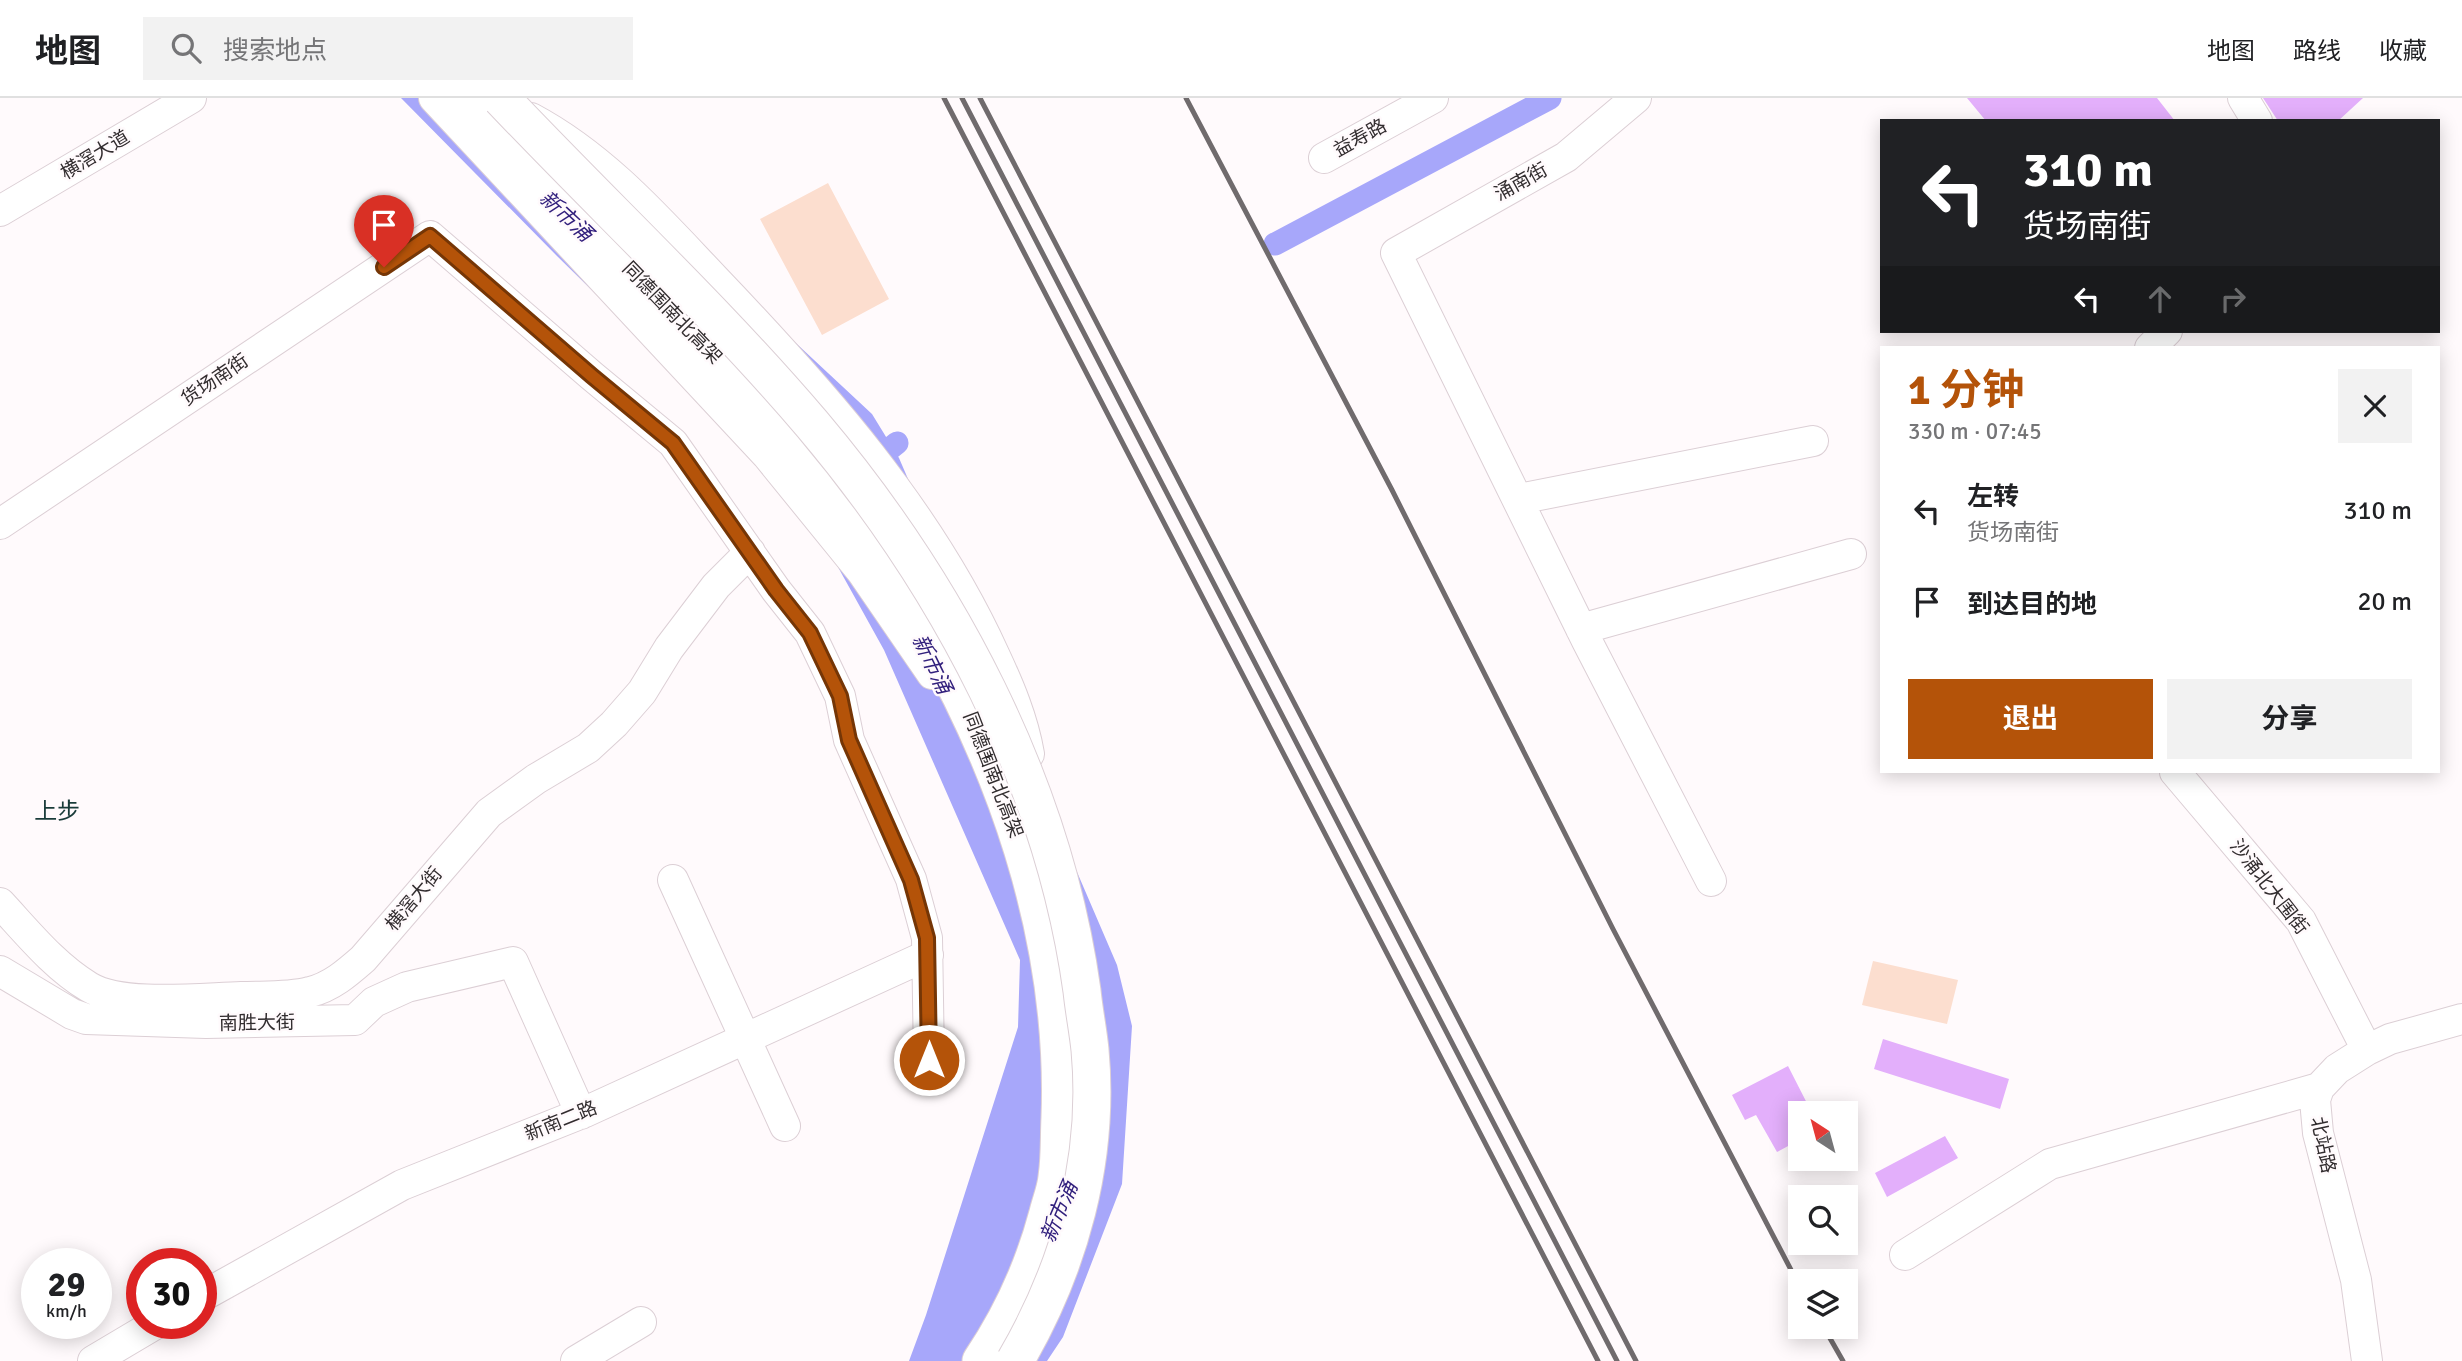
<!DOCTYPE html>
<html lang="zh">
<meta charset="utf-8">
<style>
:root{--surface:#fff;--page:#f2f2f2;--text:#202124;--muted:#757577;--line:#e0e0e0;--accent:#b45309}
body{margin:0;font-family:Signika,"Noto Sans SC",sans-serif;background:var(--page);color:var(--text);height:100vh;display:flex;flex-direction:column;font-size:26px;white-space:nowrap}
*{box-sizing:border-box;margin:0}
p{font-size:23px;color:var(--muted)}
.icon{flex:none;width:38px;height:38px;fill:none;stroke:currentColor;stroke-width:2;stroke-linecap:round;stroke-linejoin:round}
.map{position:relative;flex:1;overflow:hidden}
.details{position:absolute;left:1880px;top:248px;width:560px;height:427px;display:flex;flex-direction:column;background:var(--surface);border-radius:0px;box-shadow:0 4px 18px #0003}
.details>*{flex:none}
.banner{position:absolute;left:1880px;top:21px;width:560px;height:214px;border-radius:0px;box-shadow:0 4px 18px #0003;background:#202124;color:#fff;overflow:hidden}
.needle{width:46px;rotate:324deg}
.controls{position:absolute;left:1788px;top:1003px;display:grid;gap:14px}
.controls a{display:grid;place-items:center;width:70px;height:70px;border-radius:0px;background:var(--surface);box-shadow:0 4px 18px #0003;font-size:35px}
.speed{position:absolute;left:21px;top:1150px;display:flex;gap:14px;font-size:35px;font-weight:700;text-align:center}
.speed>*{display:grid;place-content:center;width:91px;height:91px;border-radius:50%;background:var(--surface);box-shadow:0 4px 18px #0003;line-height:1}
.speed small{font-size:18px;font-weight:400}
.speed .limit{border:10px solid #d22;background:#fff;color:#111}
.pin{position:absolute;display:grid;place-items:center;width:60px;height:60px;color:#fff;margin:-72px -30px;border-radius:50% 50% 50% 0;rotate:-45deg;box-shadow:0 0 7px #0007}
.pin .icon{rotate:45deg}
.me{position:absolute;width:77px;margin:-38px;rotate:0deg;stroke-linejoin:round;filter:drop-shadow(0 0 5px #0008)}
.turn{display:flex;align-items:center;gap:24px;height:147px;padding:0 28px;font-size:32px}
.turn .icon{width:91px;height:91px;stroke-width:2.5}
.turn b{display:block;font-size:49px;line-height:60px}
.lanes{display:flex;align-items:center;height:66px;padding:0 28px;background:#0003;justify-content:center;gap:35px;direction:ltr}
.lanes .off{opacity:.35}
.round{display:grid;place-items:center;flex:none;width:74px;height:74px;border-radius:0px;background:var(--page)}
.overview{display:flex;align-items:center;justify-content:space-between;height:119px;padding:0 28px}
h1{font-size:42px;font-weight:700;line-height:52px;color:var(--accent)}
.button{display:flex;gap:14px;margin-top:auto;padding:14px 28px}
.button a{flex:1;height:80px;border-radius:0px;background:var(--accent);color:#fff;font-size:28px;font-weight:700;line-height:80px;text-align:center}
.button a+a{background:var(--page);color:var(--text)}
ul{padding:0;list-style:none}
li{display:flex;align-items:center;gap:21px;height:91px;padding:0 28px}
li div{flex:1}
li b{display:block;font-size:26px}
li em{font-style:normal}
header{display:flex;align-items:center;gap:42px;box-sizing:border-box;height:98px;padding:0 35px;background:var(--surface);border-bottom:2px solid var(--line)}
header strong{font-size:33px}
nav{display:flex;gap:38px;margin-inline-start:auto;font-size:24px}
.search{width:490px;height:63px;background:var(--page);display:flex;align-items:center;gap:18px;box-sizing:border-box;padding:0 24px;border-radius:0px;color:var(--muted);font-size:26px}
.map>svg:first-child{display:block}
.green{fill:#fcdecf}
.water{fill:#a7a7fa}
.lines{fill:none;stroke-linecap:round;stroke-linejoin:round}
.canal{stroke:#a7a7fa;stroke-width:23}
.building{fill:#e3affb}
.minor-casing{stroke:#dccfd5;stroke-width:32}
.major-casing{stroke:#dccfd5;stroke-width:39}
.minor{stroke:#fff;stroke-width:30}
.major{stroke:#fff;stroke-width:37}
.rail{stroke:#706b6d;stroke-width:5}
.major-bridge-casing{stroke:#dccfd5;stroke-width:39;stroke-linecap:butt}
.major-bridge{stroke:#fff;stroke-width:37}
.route-casing{stroke:#753606;stroke-width:18}
.route{stroke:#b45309;stroke-width:12}
.labels{text-anchor:middle;dominant-baseline:central;stroke-width:5;stroke-linejoin:round;paint-order:stroke}
.street-label{font-size:19px;fill:#322d2f;stroke:#fffafc}
.water-label{font-size:21px;font-style:italic;fill:#32207d;stroke:#fffafc}
.quarter-label{font-size:23px;fill:#193b39;stroke:#fffafc}
</style>
<header>
<strong>地图</strong>
<div class="search"><svg class="icon" aria-label="search" viewBox="0 0 24 24"><circle cx="10" cy="10" r="6"/><path d="M15 15l6 6"/></svg>搜索地点</div>
<nav><a>地图</a><a>路线</a><a>收藏</a></nav>
</header>
<div class="map">
<svg width="2462" height="1263" viewBox="0 0 2462 1263">
<rect width="100%" height="100%" fill="#fffafc"/>
<path class="green" d="M828 85 889 201 822 237 760 121Z
M1873 863 1958 882 1947 926 1862 907Z"/>
<path class="water" d="M401 0H518L670 128 872 316 899 360 1117 867 1132 928 1122 1086 1063 1239 1047 1263H909L926 1217 1018 929 1020 862 884 552 803 406 723 321 557 158Z"/>
<g class="lines">
<path class="canal" d="M1275 146 1550 0
M868 368 897 345"/>
</g>
<path class="building" d="M1967 0H2157L2175 23H1986Z
M2263 0H2363L2338 23H2278Z
M1883 941 2009 981 2000 1011 1874 971Z
M1788 968 1812 1015H1801V1041L1777 1054 1756 1017 1745 1022 1732 997Z
M1945 1038 1958 1060 1887 1099 1875 1075Z"/>
<g class="lines">
<g class="minor-casing">
<path id="minor" d="M434 0 767 357 862 474 932 576
M1636 0 1566 59 1396 155 1587 543 1711 783
M2243 0 2257 23
M531 20C604 59 658 121 714 180 822 293 929 413 994 556 1009 588 1023 621 1029 656
M1324 60 1433 0
M0 113 191 0
M2150 250 2167 233
M1519 401 1813 343
M0 426 430 138 592 278 673 345 776 492 810 535 840 598 849 642 911 781 927 840 929 962
M1581 531 1851 456
M2175 674 2301 823 2367 952
M673 782 785 1028
M0 805C27 834 54 868 89 889 122 909 201 900 241 899 263 898 289 900 310 894 331 889 347 875 363 861L489 715 536 681 588 650 614 626 642 594 669 550 716 488 750 454
M0 873 72 916 86 921 206 925 355 922 374 904 407 889 513 864 581 1016
M1905 1157 2050 1066 2319 990
M201 1199 402 1087 585 1014 928 857
M93 1263 157 1225
M576 1263 641 1224
M2367 1263 2356 1182 2318 1035 2315 1002 2319 990 2337 971 2367 952 2390 941 2462 921"/>
</g>
<g class="major-casing">
<path id="major" d="M466 0C537 73 606 147 676 220 738 284 801 348 853 420 978 594 1068 803 1060 1020 1059 1039 1060 1060 1057 1079 1056 1091 1051 1103 1048 1115 1034 1168 1012 1217 981 1263"/>
</g>
<use href="#minor" class="minor"/>
<use href="#major" class="major"/>
<path class="rail" d="M944 0 1598 1263
M962 0 1617 1263
M980 0 1636 1263
M1186 0 1392 392 1613 831 1801 1191
M1823 1228 1843 1263"/>
<g class="major-bridge-casing">
<path id="major-bridge" d="M501 0C604 109 715 212 812 326 948 487 1053 684 1082 893 1084 913 1088 932 1090 952 1100 1061 1070 1169 1015 1263"/>
</g>
<use href="#major-bridge" class="major-bridge"/>
</g>
<g class="lines">
<g class="route-casing">
<path id="route" d="M384 169 430 138 592 278 673 345 776 492 810 535 840 598 849 642 911 782 927 840 929 962"/>
</g>
<use href="#route" class="route"/>
</g>
<g class="labels">
<g class="street-label">
<text transform="translate(1360 40) rotate(-29)">益寿路</text>
<text transform="translate(95 57) rotate(-31)">横滘大道</text>
<text transform="translate(1521 84) rotate(-29)">涌南街</text>
<text transform="translate(672 215) rotate(46)">同德围南北高架</text>
<text transform="translate(215 282) rotate(-34)">货场南街</text>
<text transform="translate(993 677) rotate(69)">同德围南北高架</text>
<text transform="translate(2269 789) rotate(52)">沙涌北大围街</text>
<text transform="translate(414 801) rotate(-50)">横滘大街</text>
<text transform="translate(257 925) rotate(-1)">南胜大街</text>
<text transform="translate(561 1023) rotate(-22)">新南二路</text>
<text transform="translate(2323 1047) rotate(78)">北站路</text>
</g>
<g class="water-label">
<text transform="translate(566 118) rotate(43)">新市涌</text>
<text transform="translate(932 566) rotate(64)">新市涌</text>
<text transform="translate(1059 1114) rotate(-67)">新市涌</text>
</g>
<g class="quarter-label">
<text x="57" y="713">上步</text>
</g>
</g>
</svg>
<div class="controls">
<a><svg class="needle" viewBox="-14 -14 28 28"><path d="M0-13l5 13h-10z" fill="#e53935"/><path d="M0 13l5-13h-10z" fill="#757577"/></svg></a>
<a><svg class="icon" aria-label="search" viewBox="0 0 24 24"><circle cx="10" cy="10" r="6"/><path d="M15 15l6 6"/></svg></a>
<a><svg class="icon" aria-label="layers" viewBox="0 0 24 24"><path d="M12 4l9 5-9 5-9-5zM3 14l9 5 9-5"/></svg></a>
</div>
<div class="speed"><div>29<small>km/h</small></div><div class="limit">30</div></div>
<div class="pin" style="left:384px;top:169px;background:#d93025"><svg class="icon" aria-label="arrive" viewBox="0 0 24 24"><path d="M6 21V4h12l-3 4 3 4H6"/></svg></div>
<svg class="me" style="left:929px;top:962px" viewBox="-20 -20 40 40"><circle r="17" fill="#b45309" stroke="#fff" stroke-width="3"/><path d="M0-11L8 9 0 5-8 9z" fill="#fff"/></svg>
<div class="banner">
<div class="turn"><svg class="icon" aria-label="left" viewBox="0 0 24 24"><path d="M17 20v-9H6M10 6l-5 5 5 5"/></svg><div><b>310 m</b>货场南街</div></div>
<div class="lanes"><svg class="icon" aria-label="left" viewBox="0 0 24 24"><path d="M17 20v-9H6M10 6l-5 5 5 5"/></svg><svg class="icon off" aria-label="ahead" viewBox="0 0 24 24"><path d="M12 20V5M6 11l6-6 6 6"/></svg><svg class="icon off" aria-label="right" viewBox="0 0 24 24"><path d="M7 20v-9h11M14 6l5 5-5 5"/></svg></div>
</div>
<section class="details">
<div class="overview"><div><h1>1 分钟</h1><p>330 m · 07:45</p></div><a class="round"><svg class="icon" aria-label="close" viewBox="0 0 24 24"><path d="M6 6l12 12M18 6L6 18"/></svg></a></div>
<ul>
<li><svg class="icon" aria-label="left" viewBox="0 0 24 24"><path d="M17 20v-9H6M10 6l-5 5 5 5"/></svg><div><b>左转</b><p>货场南街</p></div><em>310 m</em></li>
<li><svg class="icon" aria-label="arrive" viewBox="0 0 24 24"><path d="M6 21V4h12l-3 4 3 4H6"/></svg><div><b>到达目的地</b></div><em>20 m</em></li>
</ul>
<div class="button"><a>退出</a><a>分享</a></div>
</section>
</div>
